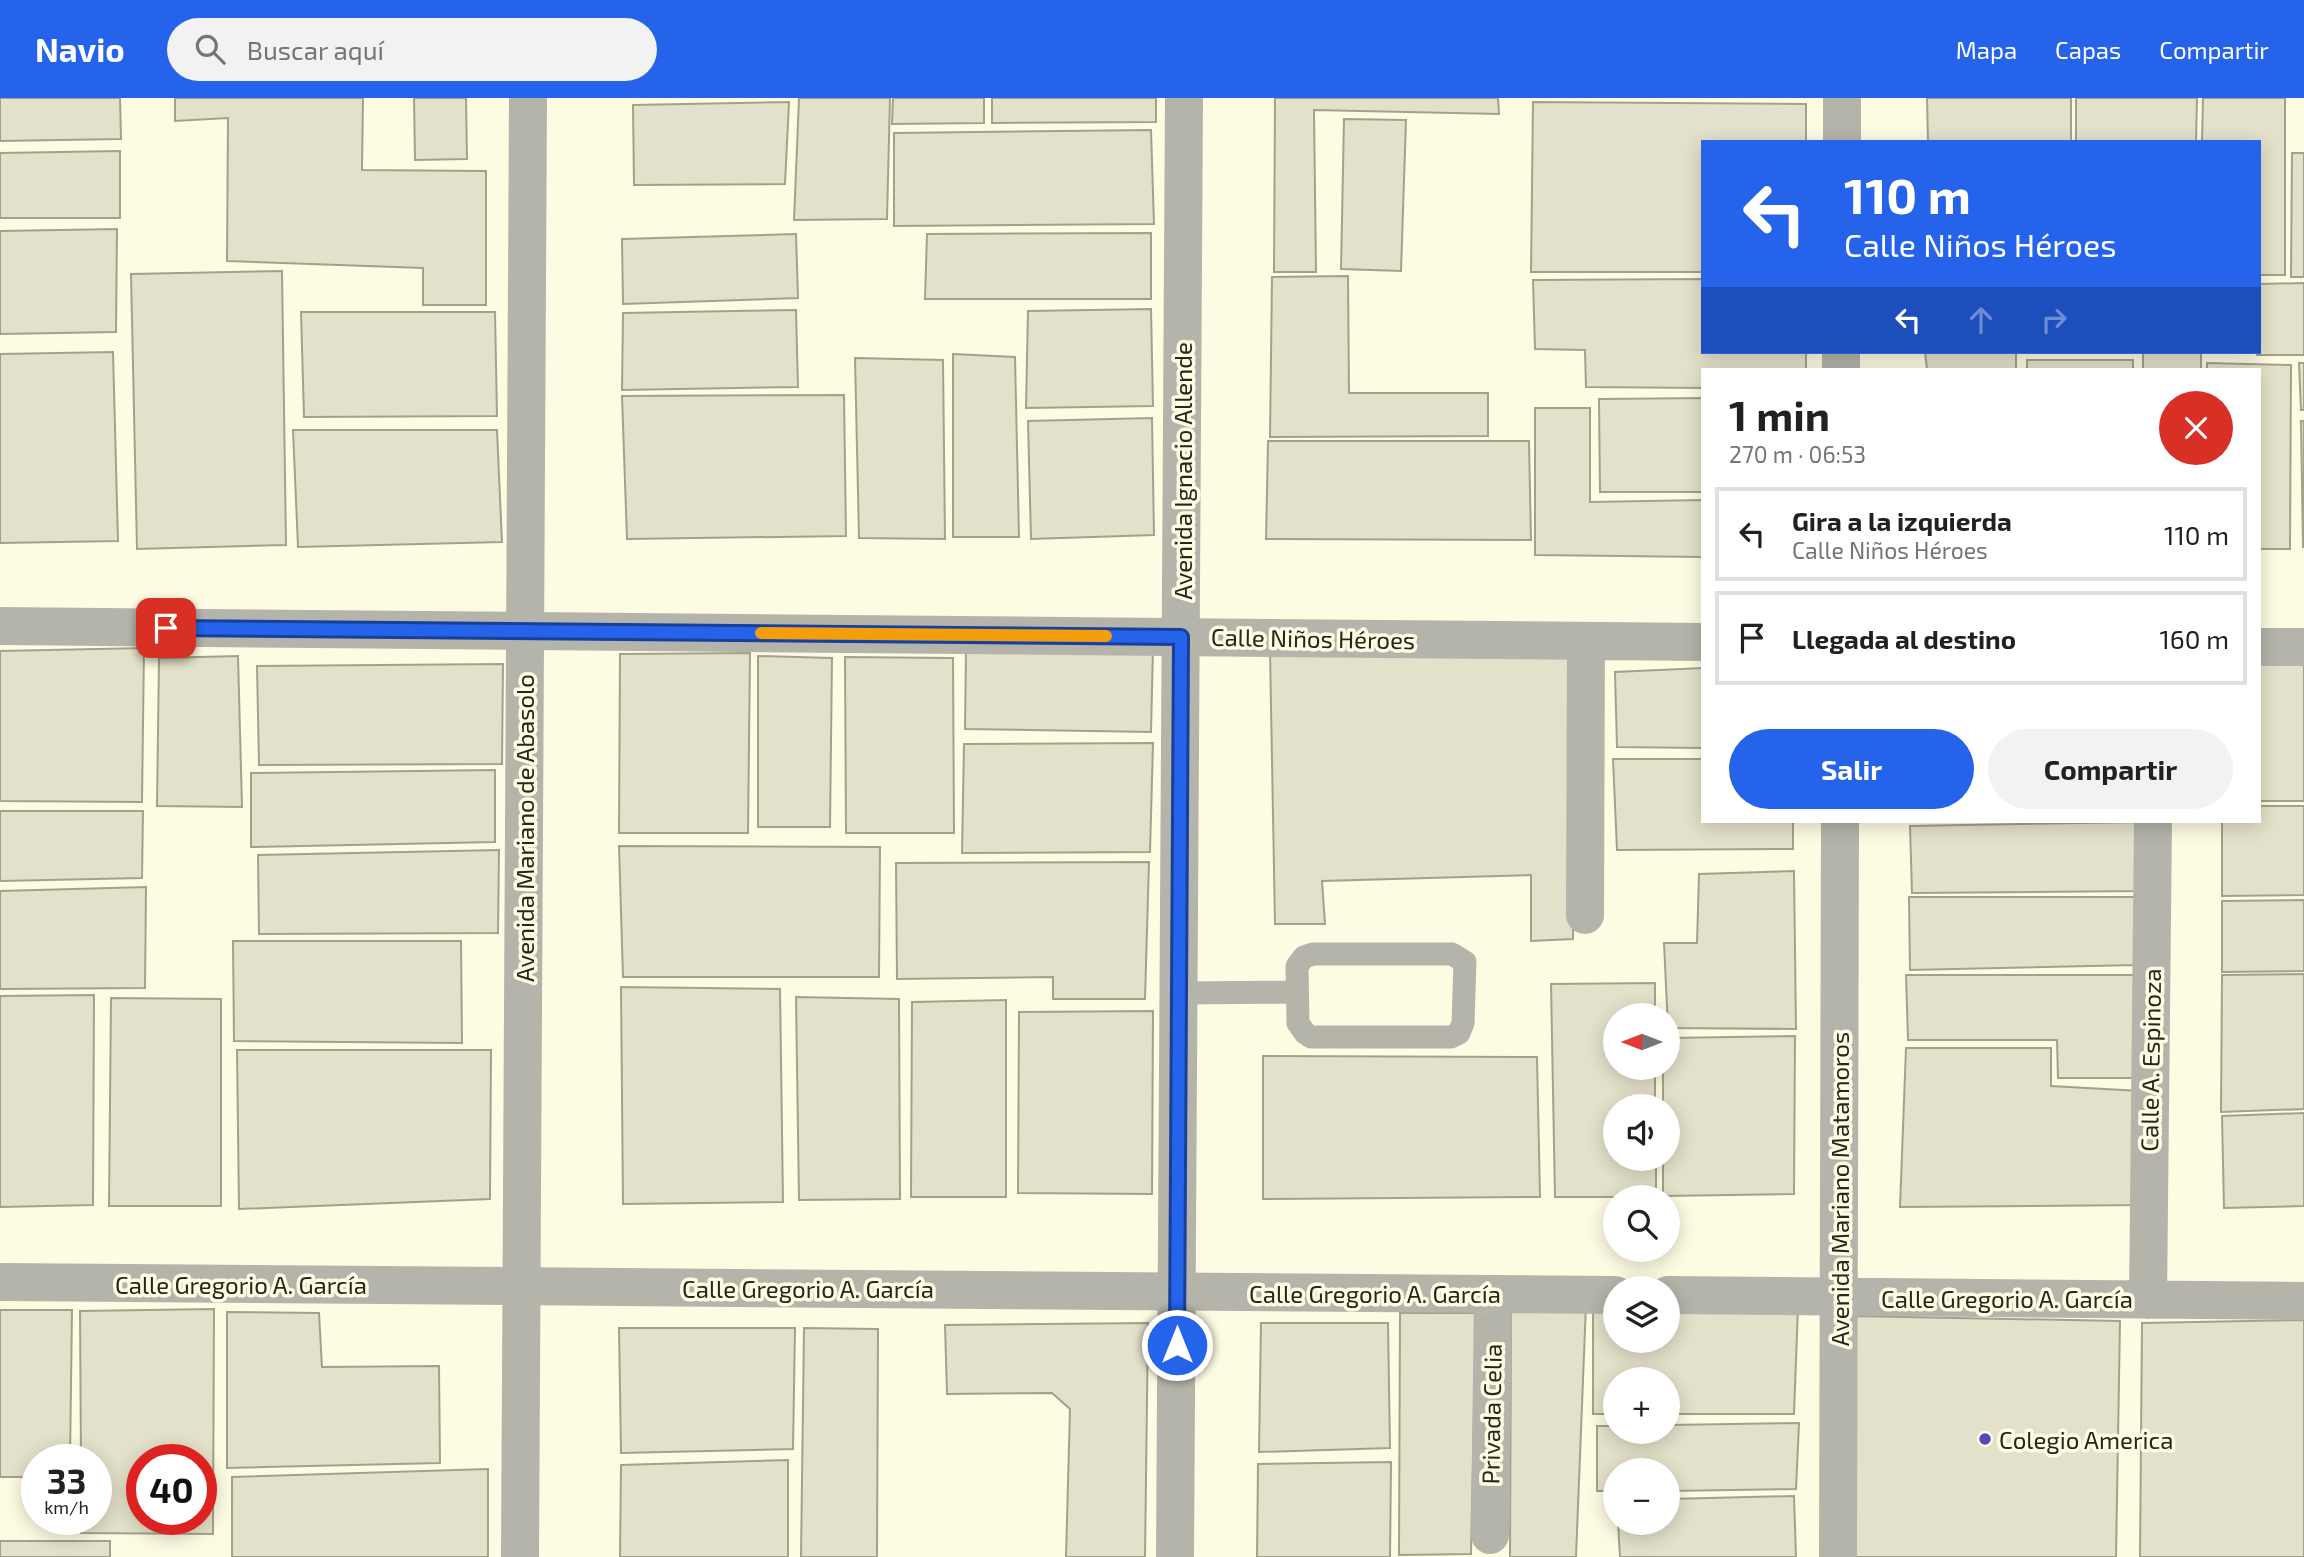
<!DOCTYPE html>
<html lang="es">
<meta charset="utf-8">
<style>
:root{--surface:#fff;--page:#f2f2f2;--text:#202124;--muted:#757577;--line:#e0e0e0;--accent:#2563eb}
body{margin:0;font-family:"Exo 2",sans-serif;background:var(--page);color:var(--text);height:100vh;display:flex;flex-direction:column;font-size:26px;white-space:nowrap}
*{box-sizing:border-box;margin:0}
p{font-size:23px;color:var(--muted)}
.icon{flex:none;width:38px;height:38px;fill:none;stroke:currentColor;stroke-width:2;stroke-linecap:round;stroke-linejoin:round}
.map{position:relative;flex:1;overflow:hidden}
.panel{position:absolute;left:1701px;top:270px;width:560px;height:455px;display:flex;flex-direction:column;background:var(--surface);border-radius:0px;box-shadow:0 4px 18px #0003}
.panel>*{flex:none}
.banner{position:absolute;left:1701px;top:42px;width:560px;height:214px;border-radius:0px;box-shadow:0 4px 18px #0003;background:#2563eb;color:#fff;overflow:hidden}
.needle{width:46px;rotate:270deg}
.tools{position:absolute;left:1603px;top:905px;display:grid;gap:14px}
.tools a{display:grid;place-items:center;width:77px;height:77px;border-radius:50%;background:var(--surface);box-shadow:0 4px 18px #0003;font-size:35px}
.speed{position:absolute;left:21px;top:1346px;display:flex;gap:14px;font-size:35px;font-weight:700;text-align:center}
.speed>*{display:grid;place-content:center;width:91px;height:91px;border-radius:50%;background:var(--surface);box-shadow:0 4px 18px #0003;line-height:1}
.speed small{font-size:18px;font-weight:400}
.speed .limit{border:10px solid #d22;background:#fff;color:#111}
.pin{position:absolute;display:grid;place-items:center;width:60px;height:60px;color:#fff;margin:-30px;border-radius:14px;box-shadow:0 4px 10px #0006}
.me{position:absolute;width:77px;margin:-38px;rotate:0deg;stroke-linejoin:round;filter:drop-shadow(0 0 5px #0008)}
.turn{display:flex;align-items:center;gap:24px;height:147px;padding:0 28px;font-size:32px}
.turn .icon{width:91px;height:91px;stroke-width:2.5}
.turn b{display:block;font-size:49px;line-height:60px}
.lanes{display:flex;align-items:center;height:66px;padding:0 28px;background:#0003;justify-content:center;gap:35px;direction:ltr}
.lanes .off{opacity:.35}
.round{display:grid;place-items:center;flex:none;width:74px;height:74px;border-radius:37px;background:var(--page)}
.headline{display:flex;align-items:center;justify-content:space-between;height:119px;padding:0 28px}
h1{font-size:42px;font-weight:700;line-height:52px}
.action{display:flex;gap:14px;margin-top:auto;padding:14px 28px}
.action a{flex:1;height:80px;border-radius:42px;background:var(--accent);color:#fff;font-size:28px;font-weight:700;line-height:80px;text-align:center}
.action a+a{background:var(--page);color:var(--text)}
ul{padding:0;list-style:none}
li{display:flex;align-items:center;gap:21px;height:94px;margin:0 14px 10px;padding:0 14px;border:4px solid var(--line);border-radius:0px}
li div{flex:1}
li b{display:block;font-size:26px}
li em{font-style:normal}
header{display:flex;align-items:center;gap:42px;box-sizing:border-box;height:98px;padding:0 35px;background:var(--accent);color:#fff}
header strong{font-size:33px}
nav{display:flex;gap:38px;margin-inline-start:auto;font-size:24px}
.search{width:490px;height:63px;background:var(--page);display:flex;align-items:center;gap:18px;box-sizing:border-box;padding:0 24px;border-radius:38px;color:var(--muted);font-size:26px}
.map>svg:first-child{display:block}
.building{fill:#e4e1ca;stroke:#a4a18b;stroke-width:2;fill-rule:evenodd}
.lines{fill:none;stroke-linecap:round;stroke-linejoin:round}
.service{stroke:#b5b4aa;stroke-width:23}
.minor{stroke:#b5b4aa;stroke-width:38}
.tertiary{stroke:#b5b4aa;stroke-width:38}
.route-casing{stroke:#184099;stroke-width:18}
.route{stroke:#2563eb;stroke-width:12}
.slow{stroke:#f59e0b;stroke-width:12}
.poi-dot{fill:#5249c1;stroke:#fefbe3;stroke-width:2.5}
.labels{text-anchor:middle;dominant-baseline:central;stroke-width:7;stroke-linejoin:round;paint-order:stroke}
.street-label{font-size:24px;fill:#27261d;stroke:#fefbe3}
.poi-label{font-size:24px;fill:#27261d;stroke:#fefbe3;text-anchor:start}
</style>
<header>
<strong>Navio</strong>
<div class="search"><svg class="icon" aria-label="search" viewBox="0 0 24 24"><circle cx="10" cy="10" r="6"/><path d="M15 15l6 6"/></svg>Buscar aquí</div>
<nav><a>Mapa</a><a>Capas</a><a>Compartir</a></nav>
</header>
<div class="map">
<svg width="2304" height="1459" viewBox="0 0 2304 1459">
<rect width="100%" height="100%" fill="#fefbe3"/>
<path class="building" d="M0 0H120L121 41 0 43Z
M175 0H363L362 72 486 73V207H423V170L227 163 228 20 175 23Z
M414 0H466L467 61 415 62Z
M799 0H890L887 121 794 122Z
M893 0H984V25L892 26Z
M992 0H1156V24L992 25Z
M1275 0H1498L1499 16 1314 12 1316 174H1274Z
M1927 0H2071V44H1928Z
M2076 0H2197L2196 44H2076Z
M2203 0H2285V177H2259V44H2202Z
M789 4 785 86 634 87 633 7Z
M1533 4 1806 6V44H1703V174H1531Z
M1344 21 1406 22 1401 173 1341 171Z
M1151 32 1154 126 894 128V35Z
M120 53V120H0V55Z
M2292 55H2304V179H2291Z
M117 131 116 234 0 236V133Z
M1151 135V201H925L927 136Z
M796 136 798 200 623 206 622 141Z
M282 173 286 447 137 451 131 176Z
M1348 178 1349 295H1488V338L1270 339 1272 179Z
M1703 181V254H1806V271H1703V290L1586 289 1585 252 1535 251 1533 182Z
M2304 185V257H2257V254H2259V186Z
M1151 211 1153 308 1026 310 1028 213Z
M796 212 798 289 622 292 623 215Z
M301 214H495L497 318 304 319Z
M113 254 118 443 0 445V256Z
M1925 254H2016V271H1927Z
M2169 254H2201V271H2143V255Z
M953 256 1015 259 1019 439H953Z
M855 260 943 262 945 441 859 440Z
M2027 262H2133V271H2027Z
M2207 265 2291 267 2290 451H2259V271H2207Z
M2299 265H2304V312H2301Z
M844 297 846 438 627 441 622 298Z
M1703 300V394H1600L1599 301Z
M1535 310H1590V404L1703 402V459L1535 457Z
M1152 320 1154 437 1031 441 1028 323Z
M2301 323H2304V449H2303Z
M293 332H497L502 444 298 449Z
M1268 343H1529L1531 442 1266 441Z
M144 550 142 704 0 703V553Z
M1153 550 1151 634 965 631 966 551Z
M1576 551 1573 841 1531 843V777L1322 783 1325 826H1275L1270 553Z
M750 555 748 735H619L620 556Z
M238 558 242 709 157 708 159 560Z
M758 558 832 560 830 729H758Z
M845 559 953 560 954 735H846Z
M2259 564H2304V703H2259Z
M503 566 502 666 259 667 257 568Z
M1703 570V650L1617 649 1615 574Z
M1153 645 1150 754 962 755 964 646Z
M1613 661H1703V723H1793V751L1617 752Z
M495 672V744L251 749V675Z
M2259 708H2304V797L2222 798V723H2259Z
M0 713H143L142 780 0 783Z
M2139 724 2141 793 1912 795 1910 728Z
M619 748 880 749 879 879H623Z
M499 752 498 835 259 836 258 757Z
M1149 764 1145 901H1053V879L897 881 896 765Z
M1794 773 1796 931 1668 930 1664 845H1697L1699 776Z
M146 789 145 890 0 891V793Z
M1909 799H2139L2137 867 1910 872Z
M2304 802V873L2222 874V803Z
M233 843H461L462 945 234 943Z
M2304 876V1011L2221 1014 2222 877Z
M1906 877H2136L2135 980H2058L2057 942H1908Z
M1655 885V917H1615V970H1655V1008H1615V1060H1656V1099H1555L1551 886Z
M621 889 780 891 783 1104 623 1106Z
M94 897 93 1107 0 1109V898Z
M796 899 899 901 900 1101 799 1102Z
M111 900 221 901V1108H109Z
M1006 902V1099H911L912 904Z
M1153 913 1152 1096 1018 1095 1019 914Z
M1795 938 1794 1096 1663 1098V1060H1668V1008H1663V970H1668V940Z
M1906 950H2051V988L2140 993 2143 1107 1900 1109Z
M237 952H491L490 1101 239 1111Z
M1263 958 1537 959 1540 1099 1263 1101Z
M2304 1015V1108L2224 1110 2222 1018Z
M1586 1206 1576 1459H1510L1511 1208Z
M1798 1209 1794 1316H1668V1281H1615V1316H1593V1213L1615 1212V1242H1668V1211Z
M214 1211 213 1436 81 1435V1421H96V1362H81L80 1213ZM142 1362H201V1421H142Z
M0 1212H72L70 1362H37V1379H0Z
M227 1214 319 1215 322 1269 439 1268 440 1365 227 1370Z
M1400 1215H1476L1471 1456 1399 1457Z
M1853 1218 2120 1223 2116 1459H1850Z
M2304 1222V1459H2140L2142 1225Z
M1148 1225 1145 1459H1066L1070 1311 1052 1295 947 1296 945 1227Z
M1261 1225H1388L1390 1350 1259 1354Z
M619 1230H795L793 1351 621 1355Z
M804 1230 878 1231 877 1459H801Z
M1799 1325 1796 1391 1668 1393V1372H1615V1393H1597V1328H1615V1334H1668V1327Z
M788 1362V1459H620L621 1367Z
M1391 1364 1390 1459H1257L1258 1366Z
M488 1371V1459H232V1379Z
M1794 1398 1796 1459H1620L1618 1424H1668V1401Z
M0 1443H110V1459H0Z"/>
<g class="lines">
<path class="service" d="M1313 856H1452L1465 864 1463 925 1459 935 1451 939H1311L1305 935 1298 925 1297 868 1304 859Z
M1179 895 1297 894"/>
<path class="minor" d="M1842 44V0
M1841 271V254
M0 528 1703 544
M2259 549H2304
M1585 817 1586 543
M0 1184 1615 1197
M1668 1197 2304 1203
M2148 1202 2153 723
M1490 1437 1493 1196
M1838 1459 1840 723"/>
<path class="tertiary" d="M520 1459 528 0
M1175 1459 1184 0"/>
</g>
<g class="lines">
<g class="route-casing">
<path id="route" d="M166 530 1181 539 1177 1247"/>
</g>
<use href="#route" class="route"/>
<path class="slow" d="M761 535 1106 538"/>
</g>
<circle class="poi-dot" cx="1985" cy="1341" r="7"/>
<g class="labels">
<g class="street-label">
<text transform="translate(1182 373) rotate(-90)">Avenida Ignacio Allende</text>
<text transform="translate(1313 540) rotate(1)">Calle Niños Héroes</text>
<text transform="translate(524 730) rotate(-90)">Avenida Mariano de Abasolo</text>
<text transform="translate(2150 962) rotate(-89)">Calle A. Espinoza</text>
<text transform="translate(1839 1091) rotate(-90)">Avenida Mariano Matamoros</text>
<text x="241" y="1186">Calle Gregorio A. García</text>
<text x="808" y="1190">Calle Gregorio A. García</text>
<text x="1375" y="1195">Calle Gregorio A. García</text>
<text x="2007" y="1200">Calle Gregorio A. García</text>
<text transform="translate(1491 1316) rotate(-89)">Privada Celia</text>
</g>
<g class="poi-label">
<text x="1999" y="1341">Colegio America</text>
</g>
</g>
</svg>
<div class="tools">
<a><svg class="needle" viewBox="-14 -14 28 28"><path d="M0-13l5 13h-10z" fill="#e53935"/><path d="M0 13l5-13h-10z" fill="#757577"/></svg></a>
<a><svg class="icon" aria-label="sound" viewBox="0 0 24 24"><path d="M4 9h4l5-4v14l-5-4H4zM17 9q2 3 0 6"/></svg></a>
<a><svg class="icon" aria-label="search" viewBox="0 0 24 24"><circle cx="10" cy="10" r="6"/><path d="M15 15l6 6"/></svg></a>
<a><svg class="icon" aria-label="layers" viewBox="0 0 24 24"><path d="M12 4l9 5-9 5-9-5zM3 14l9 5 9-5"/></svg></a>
<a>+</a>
<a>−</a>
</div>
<div class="speed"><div>33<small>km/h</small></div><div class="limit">40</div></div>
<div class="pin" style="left:166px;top:530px;background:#d93025"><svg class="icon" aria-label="arrive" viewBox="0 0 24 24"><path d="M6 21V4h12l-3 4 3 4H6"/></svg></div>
<svg class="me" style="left:1177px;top:1247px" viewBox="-20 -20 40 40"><circle r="17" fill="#2563eb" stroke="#fff" stroke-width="3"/><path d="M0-11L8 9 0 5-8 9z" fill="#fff"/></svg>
<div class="banner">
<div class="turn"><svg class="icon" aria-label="left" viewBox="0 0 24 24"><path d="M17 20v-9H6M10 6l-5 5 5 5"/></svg><div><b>110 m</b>Calle Niños Héroes</div></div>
<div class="lanes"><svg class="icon" aria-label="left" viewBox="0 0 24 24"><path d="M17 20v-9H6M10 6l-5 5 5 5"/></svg><svg class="icon off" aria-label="ahead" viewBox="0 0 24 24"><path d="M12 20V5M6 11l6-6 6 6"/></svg><svg class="icon off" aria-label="right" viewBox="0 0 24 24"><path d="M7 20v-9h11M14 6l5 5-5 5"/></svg></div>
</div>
<section class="panel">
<div class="headline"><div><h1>1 min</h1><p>270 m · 06:53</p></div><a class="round" style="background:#d93025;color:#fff"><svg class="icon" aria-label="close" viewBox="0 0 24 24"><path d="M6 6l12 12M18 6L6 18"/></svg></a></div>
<ul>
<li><svg class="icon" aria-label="left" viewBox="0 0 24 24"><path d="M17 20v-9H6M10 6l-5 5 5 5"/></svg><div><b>Gira a la izquierda</b><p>Calle Niños Héroes</p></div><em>110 m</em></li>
<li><svg class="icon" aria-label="arrive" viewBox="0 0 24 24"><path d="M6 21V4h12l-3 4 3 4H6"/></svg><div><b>Llegada al destino</b></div><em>160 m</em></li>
</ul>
<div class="action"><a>Salir</a><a>Compartir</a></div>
</section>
</div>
